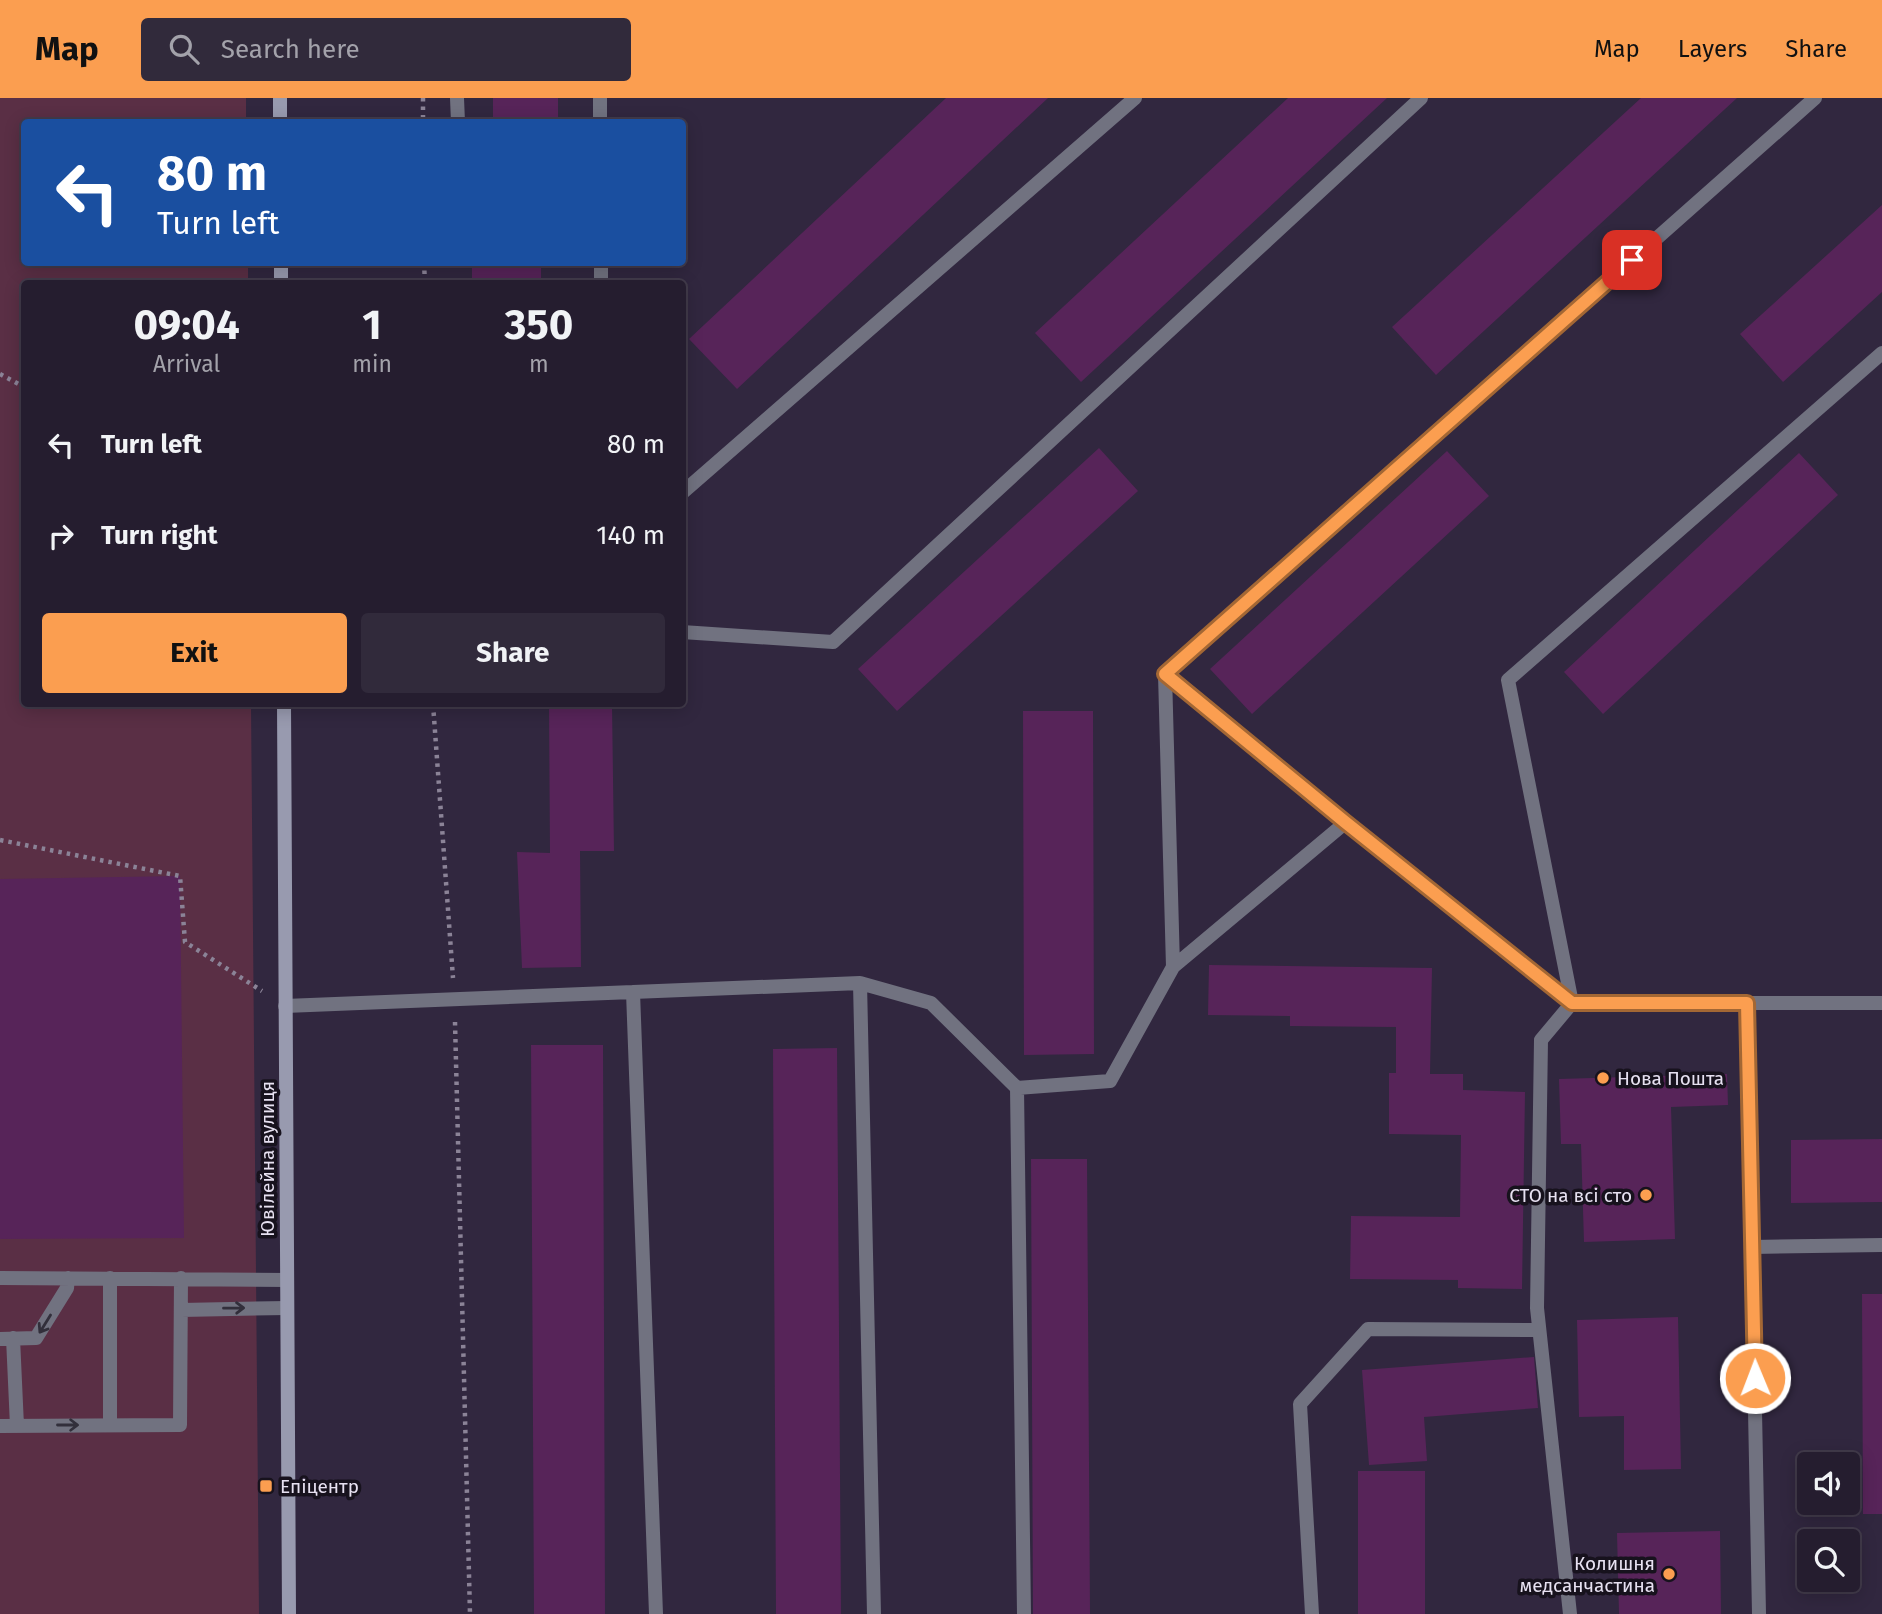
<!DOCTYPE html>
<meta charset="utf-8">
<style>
:root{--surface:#251d2f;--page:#312a3b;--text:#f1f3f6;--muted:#a3a2aa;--line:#423b4b;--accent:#fb9e50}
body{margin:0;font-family:"Fira Sans",sans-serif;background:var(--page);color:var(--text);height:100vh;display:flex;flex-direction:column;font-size:26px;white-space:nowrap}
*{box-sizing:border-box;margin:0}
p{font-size:23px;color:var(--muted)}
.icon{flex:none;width:38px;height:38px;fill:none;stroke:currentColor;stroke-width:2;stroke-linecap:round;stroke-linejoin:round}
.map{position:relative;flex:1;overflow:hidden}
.details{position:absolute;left:21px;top:182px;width:665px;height:427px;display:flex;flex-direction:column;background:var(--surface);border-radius:7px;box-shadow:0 4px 18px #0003,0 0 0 2px var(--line)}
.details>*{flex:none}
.hud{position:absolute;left:21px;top:21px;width:665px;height:147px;border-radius:7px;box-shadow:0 4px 18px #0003,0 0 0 2px var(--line);background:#1a4fa0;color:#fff;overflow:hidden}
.fabs{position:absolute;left:1797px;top:1354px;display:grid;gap:14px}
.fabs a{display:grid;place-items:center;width:63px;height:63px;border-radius:7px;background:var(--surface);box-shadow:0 4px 18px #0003,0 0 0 2px var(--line);font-size:35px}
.pin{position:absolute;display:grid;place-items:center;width:60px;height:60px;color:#fff;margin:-30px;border-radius:14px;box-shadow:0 4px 10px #0006}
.me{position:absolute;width:77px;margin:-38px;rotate:359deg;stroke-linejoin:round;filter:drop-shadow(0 0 5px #0008)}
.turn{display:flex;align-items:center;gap:24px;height:147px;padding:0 21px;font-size:32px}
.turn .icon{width:91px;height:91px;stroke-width:2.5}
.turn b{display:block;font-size:49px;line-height:60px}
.eta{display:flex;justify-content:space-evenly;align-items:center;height:119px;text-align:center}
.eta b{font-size:42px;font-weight:700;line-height:49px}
.cta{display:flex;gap:14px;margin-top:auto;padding:14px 21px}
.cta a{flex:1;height:80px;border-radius:7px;background:var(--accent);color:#111;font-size:28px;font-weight:700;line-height:80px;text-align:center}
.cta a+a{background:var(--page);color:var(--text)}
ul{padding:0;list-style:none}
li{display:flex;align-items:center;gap:21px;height:91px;padding:0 21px}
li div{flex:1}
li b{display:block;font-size:26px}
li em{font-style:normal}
header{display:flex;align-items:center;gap:42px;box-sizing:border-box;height:98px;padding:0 35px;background:var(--accent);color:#111}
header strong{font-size:33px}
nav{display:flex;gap:38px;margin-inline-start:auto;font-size:24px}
.search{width:490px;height:63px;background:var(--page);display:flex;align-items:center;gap:18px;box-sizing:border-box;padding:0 24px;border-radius:7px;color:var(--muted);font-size:26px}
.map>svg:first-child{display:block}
.green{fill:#5a2f45}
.building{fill:#572459}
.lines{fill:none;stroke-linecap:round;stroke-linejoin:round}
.path{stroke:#8b8397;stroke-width:4.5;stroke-dasharray:3.5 5;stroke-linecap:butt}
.lane{stroke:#717280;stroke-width:14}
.secondary{stroke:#989aaf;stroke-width:14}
.oneway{stroke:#322f3b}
.route-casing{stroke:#a36734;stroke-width:18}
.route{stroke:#fb9e50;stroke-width:12}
.poi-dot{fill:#fb9e50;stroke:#17121d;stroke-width:2.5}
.labels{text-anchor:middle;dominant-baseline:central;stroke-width:7;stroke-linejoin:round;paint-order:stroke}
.poi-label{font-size:19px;fill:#e7e1f1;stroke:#17121d;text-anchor:start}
.street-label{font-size:19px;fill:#e7e1f1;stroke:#17121d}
</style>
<header>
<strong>Map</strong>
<div class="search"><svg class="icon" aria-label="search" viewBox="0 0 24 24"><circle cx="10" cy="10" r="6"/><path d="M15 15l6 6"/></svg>Search here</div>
<nav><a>Map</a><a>Layers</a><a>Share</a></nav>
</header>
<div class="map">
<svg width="1882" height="1516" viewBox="0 0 1882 1516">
<rect width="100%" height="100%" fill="#31273f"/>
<path class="green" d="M0 0H246V24H24V164L248 165V185L24 186V606H251L259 1516H0Z"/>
<path class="building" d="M493 0H558V24H493Z
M946 0H1048L737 291 689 241Z
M1288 0H1387L1081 284 1035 235Z
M1641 0H1737L1436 277 1392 229Z
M1882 107V194L1783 284 1740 236Z
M472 164H541V186H472Z
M1099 350 1138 393 897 613 858 571Z
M1447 353 1489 398 1252 616 1210 571Z
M1799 355 1838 397 1603 616 1564 574Z
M549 606H612L614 753H580L581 869 522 870 517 754 550 755Z
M1023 613H1093L1094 956 1024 957Z
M180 778 184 1140 0 1141V781Z
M1209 867 1432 870 1430 976H1463V992L1525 994 1522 1191 1458 1190V1182L1350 1181 1351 1118 1460 1119 1461 1037 1389 1036V975H1396V929L1290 928V918L1208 917Z
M531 947H603L605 1516H534Z
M837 950 841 1516H776L773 951Z
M1727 976 1728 1007 1671 1009 1675 1141 1584 1144 1581 1046H1561L1559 981Z
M1882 1041V1104L1791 1105V1042Z
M1031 1061H1087L1090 1516H1033Z
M1862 1196H1882V1416H1863Z
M1678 1219 1681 1371 1624 1372V1318L1579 1319 1577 1222Z
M1534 1259 1538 1310 1424 1319 1427 1363 1369 1367 1362 1272Z
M1358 1373H1425V1516H1358Z
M1720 1433 1721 1516H1619L1617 1435Z"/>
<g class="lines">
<path class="path" d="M423 0V24
M424 164 425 186
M0 276 24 289
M433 606 453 880
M0 742 180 778 185 844 262 893
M455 924 470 1516"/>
<path class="lane" d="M457 0 458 24
M600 24V0
M601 186V164
M682 395 1135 0
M682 534 833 544 1421 0
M1165 576 1173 869
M1345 725 1165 576 1815 0
M633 894 656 1516
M1572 905 1508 582 1882 255
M1747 905 1759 1516
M285 908 860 885
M1017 990 1110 983 1173 869 1345 725 1572 905H1882
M1752 1149 1882 1147
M0 1180 287 1182
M110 1180V1327
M181 1212 287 1210
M13 1240 17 1328
M0 1241 36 1240 67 1190 68 1180
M0 1328 180 1327 181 1180
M874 1516 860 885 931 905 1017 990 1024 1516
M1312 1516 1300 1306 1368 1231 1539 1232
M1570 1516 1537 1210 1541 942 1572 905"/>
<path class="secondary" d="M280 0V24
M281 164V186
M284 606 289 1516"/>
</g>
<defs><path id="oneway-shaft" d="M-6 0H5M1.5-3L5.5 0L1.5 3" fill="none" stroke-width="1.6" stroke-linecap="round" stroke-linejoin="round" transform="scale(1.75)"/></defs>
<g class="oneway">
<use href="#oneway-shaft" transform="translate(234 1210) rotate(-1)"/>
<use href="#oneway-shaft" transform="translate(45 1226) rotate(122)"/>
<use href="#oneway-shaft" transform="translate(68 1327)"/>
</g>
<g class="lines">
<g class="route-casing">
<path id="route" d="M1632 162 1165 576 1345 724 1572 905H1747L1755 1280"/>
</g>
<use href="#route" class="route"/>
</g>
<g class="poi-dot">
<circle cx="1603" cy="980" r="7"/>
<circle cx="1646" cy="1097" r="7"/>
<rect x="259" y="1381" width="14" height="14" rx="3.5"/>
<circle cx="1669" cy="1476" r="7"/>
</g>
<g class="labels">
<g class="poi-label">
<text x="1617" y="980">Нова Пошта</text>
<text x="1632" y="1097" text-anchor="end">СТО на всі сто</text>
<text x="280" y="1388">Епіцентр</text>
<text x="1655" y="1465" text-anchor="end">Колишня<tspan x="1655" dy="22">медсанчастина</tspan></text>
</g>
<g class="street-label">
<text transform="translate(267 1061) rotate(-90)">Ювілейна вулиця</text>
</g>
</g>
</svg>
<div class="fabs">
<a><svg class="icon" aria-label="sound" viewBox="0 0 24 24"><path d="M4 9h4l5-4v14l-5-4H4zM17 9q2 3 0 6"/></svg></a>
<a><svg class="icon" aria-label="search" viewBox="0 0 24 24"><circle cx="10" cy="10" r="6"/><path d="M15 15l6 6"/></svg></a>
</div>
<div class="pin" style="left:1632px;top:162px;background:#d93025"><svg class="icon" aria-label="arrive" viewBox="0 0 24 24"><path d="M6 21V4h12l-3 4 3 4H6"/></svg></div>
<svg class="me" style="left:1755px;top:1280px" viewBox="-20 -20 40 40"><circle r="17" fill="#fb9e50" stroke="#fff" stroke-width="3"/><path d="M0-11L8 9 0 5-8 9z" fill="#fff"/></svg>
<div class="hud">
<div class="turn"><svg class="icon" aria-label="left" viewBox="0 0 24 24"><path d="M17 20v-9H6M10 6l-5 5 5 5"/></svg><div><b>80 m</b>Turn left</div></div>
</div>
<section class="details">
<div class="eta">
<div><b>09:04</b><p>Arrival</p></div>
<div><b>1</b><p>min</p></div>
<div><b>350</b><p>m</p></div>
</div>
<ul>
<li><svg class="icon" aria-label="left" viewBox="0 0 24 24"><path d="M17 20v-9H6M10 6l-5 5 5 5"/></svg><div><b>Turn left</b></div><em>80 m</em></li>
<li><svg class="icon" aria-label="right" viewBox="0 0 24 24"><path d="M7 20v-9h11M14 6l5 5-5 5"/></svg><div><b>Turn right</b></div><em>140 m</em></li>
</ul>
<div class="cta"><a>Exit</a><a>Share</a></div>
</section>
</div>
